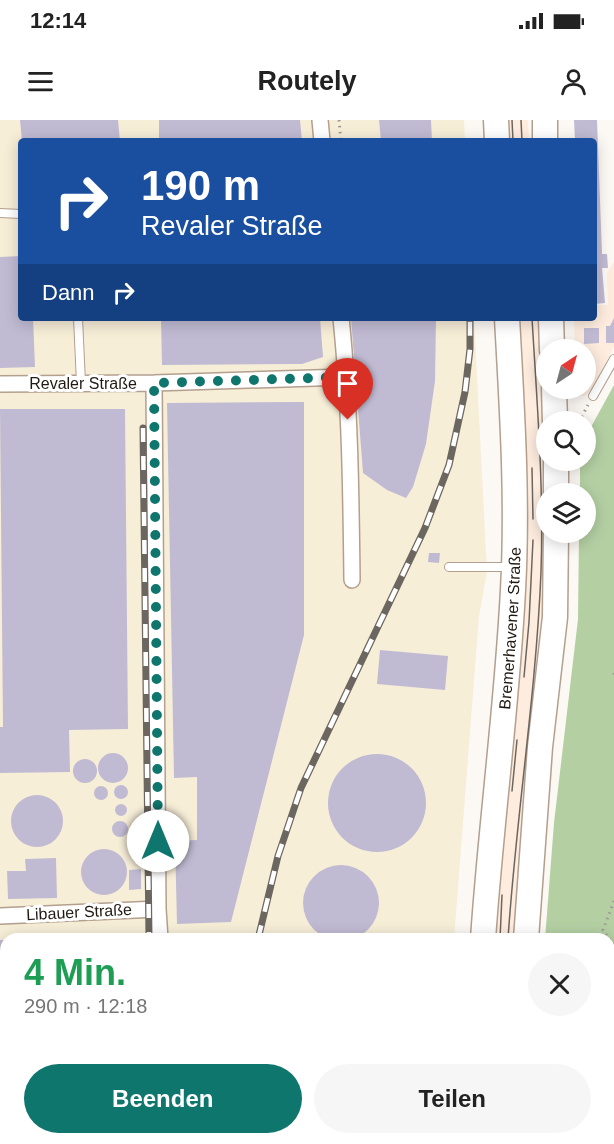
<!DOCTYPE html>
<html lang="de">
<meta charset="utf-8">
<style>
:root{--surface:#fff;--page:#f6f6f6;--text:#222;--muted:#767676;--accent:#0f766e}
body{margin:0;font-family:Arial,sans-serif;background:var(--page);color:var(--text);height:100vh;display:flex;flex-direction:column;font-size:22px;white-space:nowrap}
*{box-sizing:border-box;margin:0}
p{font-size:20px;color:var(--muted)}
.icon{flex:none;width:33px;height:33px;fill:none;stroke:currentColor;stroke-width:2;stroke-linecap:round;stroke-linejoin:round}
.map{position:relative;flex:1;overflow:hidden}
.details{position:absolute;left:0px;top:813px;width:615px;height:212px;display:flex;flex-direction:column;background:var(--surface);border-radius:18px 18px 0 0;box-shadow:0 3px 15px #0003}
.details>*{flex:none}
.hud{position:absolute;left:18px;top:18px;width:579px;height:183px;border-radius:6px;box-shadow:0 3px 15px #0003;background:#1a4fa0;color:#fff;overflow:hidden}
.needle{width:39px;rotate:36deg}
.buttons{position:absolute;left:536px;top:219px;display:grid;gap:12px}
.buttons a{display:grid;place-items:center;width:60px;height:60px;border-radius:50%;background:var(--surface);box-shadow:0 3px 15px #0003;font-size:30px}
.pin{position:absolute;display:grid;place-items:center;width:51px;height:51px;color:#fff;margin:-62px -26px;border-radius:50% 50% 50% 0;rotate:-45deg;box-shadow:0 0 6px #0007}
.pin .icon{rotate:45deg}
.me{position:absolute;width:66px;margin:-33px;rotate:0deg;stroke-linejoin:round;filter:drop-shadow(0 0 4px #0008)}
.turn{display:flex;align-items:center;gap:21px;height:126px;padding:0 24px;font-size:27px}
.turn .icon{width:78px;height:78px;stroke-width:2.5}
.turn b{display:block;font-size:42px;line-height:51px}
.then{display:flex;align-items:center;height:57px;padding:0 24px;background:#0003;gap:12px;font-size:22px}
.round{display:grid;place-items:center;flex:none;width:63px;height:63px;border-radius:32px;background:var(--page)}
.head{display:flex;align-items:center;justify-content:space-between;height:102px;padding:0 24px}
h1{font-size:36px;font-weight:600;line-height:45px;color:#1e9e55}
.cta{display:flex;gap:12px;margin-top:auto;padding:12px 24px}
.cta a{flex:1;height:69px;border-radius:36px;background:var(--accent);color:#fff;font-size:24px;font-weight:600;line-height:69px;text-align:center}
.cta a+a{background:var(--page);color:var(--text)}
.status{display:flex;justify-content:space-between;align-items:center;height:42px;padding:0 30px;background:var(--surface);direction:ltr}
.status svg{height:16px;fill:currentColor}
header{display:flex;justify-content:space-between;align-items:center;height:78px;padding:0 24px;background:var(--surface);font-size:27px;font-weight:600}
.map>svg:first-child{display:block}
.built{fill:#feeddf}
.industrial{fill:#f7eed8}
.green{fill:#b4d0a3}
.building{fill:#c0bbd3}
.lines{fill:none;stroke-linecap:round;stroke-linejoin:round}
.service-casing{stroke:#b39f8e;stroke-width:10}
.minor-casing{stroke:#b39f8e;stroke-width:18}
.primary-casing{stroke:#b39f8e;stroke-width:27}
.path{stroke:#9d9893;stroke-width:3;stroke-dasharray:1.5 4.5;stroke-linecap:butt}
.service{stroke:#fff;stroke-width:8}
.minor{stroke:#fff;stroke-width:15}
.primary{stroke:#fff;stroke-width:24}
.tram{stroke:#6c6660;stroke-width:1.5}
.rail-casing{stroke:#6c6660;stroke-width:7}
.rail{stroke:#fff;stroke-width:4.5;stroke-dasharray:14;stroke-linecap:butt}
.route{stroke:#0f766e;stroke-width:10;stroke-dasharray:0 18}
.labels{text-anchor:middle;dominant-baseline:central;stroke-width:6;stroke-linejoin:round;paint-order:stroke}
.street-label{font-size:16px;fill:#211a13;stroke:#fff}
</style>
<div class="status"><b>12:14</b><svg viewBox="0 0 49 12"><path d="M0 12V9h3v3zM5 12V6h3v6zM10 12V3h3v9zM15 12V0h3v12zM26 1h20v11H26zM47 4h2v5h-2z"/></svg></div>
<header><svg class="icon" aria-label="menu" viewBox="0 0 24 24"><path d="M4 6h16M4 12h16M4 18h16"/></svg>Routely<svg class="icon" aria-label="person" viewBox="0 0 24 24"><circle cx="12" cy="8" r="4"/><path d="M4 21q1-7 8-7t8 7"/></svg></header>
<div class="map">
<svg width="614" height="1024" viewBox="0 0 614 1024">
<rect width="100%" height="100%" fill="#fcf8f4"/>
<path class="built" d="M505 0H528L529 21H506Z
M614 141V227L592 269 584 276H576V269L585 268V230L575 229 574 198H594V185H608L607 153Z
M516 198H538L543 231 548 467 516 819H491Z"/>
<path class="industrial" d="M0 0H464L465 21H21V198H474L487 452 479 496 454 819H6V1018H443V1024H0Z"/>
<path class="green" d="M614 265V1024H543V1019L609 1018V819H545L554 703 578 499 579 413 585 412V374L580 373V341L585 340V318Z"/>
<path class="building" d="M20 0H118L120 21H22Z
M159 0H300L302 21H159Z
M379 0H431L432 21H381Z
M574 0H597L602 134H607L608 148H602L605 183 594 184V21H575Z
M21 136V198H33L35 247 0 248V137Z
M161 198H320L323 237 302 244 162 245Z
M351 198H436L435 261 426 324 413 367 406 378 387 370 363 353Z
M614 198V223H606V206H610Z
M584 208H599V223L584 224Z
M304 282V515L231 802 177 804 175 721 197 720V657L174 658 167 283Z
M0 289H125L128 609 69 610 70 652 0 653V607H3Z
M429 433H440L439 443 428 442Z
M380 530 448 536 445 570 377 564Z
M98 648a15 15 0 1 1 30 0a15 15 0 1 1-30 0Z
M328 683a49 49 0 1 1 98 0a49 49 0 1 1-98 0Z
M73 651a12 12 0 1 1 24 0a12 12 0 1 1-24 0Z
M114 672a7 7 0 1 1 14 0a7 7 0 1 1-14 0Z
M94 673a7 7 0 1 1 14 0a7 7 0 1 1-14 0Z
M11 701a26 26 0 1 1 52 0a26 26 0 1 1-52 0Z
M115 690a6 6 0 1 1 12 0a6 6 0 1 1-12 0Z
M112 709a8 8 0 1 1 16 0a8 8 0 1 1-16 0Z
M81 752a23 23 0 1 1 46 0a23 23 0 1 1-46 0Z
M56 738 57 778 8 779 7 751H26L25 739Z
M303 783a38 38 0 1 1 76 0a38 38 0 1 1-76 0Z
M141 749V769L129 770V750Z
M100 814V819H75L78 815Z
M0 820H5L6 838V900H0Z
M0 918H6V1018H137L138 1024H0Z
M190 1018H225L226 1024H190Z"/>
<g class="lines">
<g class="service-casing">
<path id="service" d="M0 93 21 94
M78 198 81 263
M593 276 614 239
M449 447H510"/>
</g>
<g class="minor-casing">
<path id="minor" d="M320 0 322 21
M341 198C350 285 351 372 352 460
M154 263 158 789 160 819
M0 264 154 263 346 257
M0 796 158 789
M175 1018 176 1024"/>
</g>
<g class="primary-casing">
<g id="primary">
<path d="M496 0 497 21"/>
<path d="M545 0V21"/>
<path d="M551 198 552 230"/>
<path d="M554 268 555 302"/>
<path d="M556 340V374"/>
<path id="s1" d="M483 819C491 703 507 587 513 470 518 380 512 289 507 198"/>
<path d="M526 819 540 627 555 497 556 412"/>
<path d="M478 1018V1024"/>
<path d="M522 1018V1024"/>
</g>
</g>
<path class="path" d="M339 0 341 21
M579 302 588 285
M614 553V556
M614 781 603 810 614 825
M607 1024 614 1008"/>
<use href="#service" class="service"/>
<use href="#minor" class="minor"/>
<use href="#primary" class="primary"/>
<path class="tram" d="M512 0 513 21
M521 0 522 21
M532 348 533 399
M524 557 529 502 533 420
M512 671 517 620
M500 819 502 775
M508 819C516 697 536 575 541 452 544 367 537 283 532 198
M497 1018V1024"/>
<g class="rail-casing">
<path id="rail" d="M143 308 149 819
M258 819 278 736 301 668 425 408 449 345 465 272 470 229V198
M161 1018 162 1024
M245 1018 246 1024"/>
</g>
<use href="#rail" class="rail"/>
</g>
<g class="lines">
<path class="route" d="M158 721 154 263 346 257 348 300"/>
</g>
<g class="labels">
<g class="street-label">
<text x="83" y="263">Revaler Straße</text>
<text stroke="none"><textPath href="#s1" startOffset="312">Bremerhavener Straße</textPath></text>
<text transform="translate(79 792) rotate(-3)">Libauer Straße</text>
</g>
</g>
</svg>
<div class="buttons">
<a><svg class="needle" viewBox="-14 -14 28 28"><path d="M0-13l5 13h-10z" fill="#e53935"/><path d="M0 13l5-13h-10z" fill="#767676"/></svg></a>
<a><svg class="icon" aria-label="search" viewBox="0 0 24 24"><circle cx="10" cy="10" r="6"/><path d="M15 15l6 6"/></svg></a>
<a><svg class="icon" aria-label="layers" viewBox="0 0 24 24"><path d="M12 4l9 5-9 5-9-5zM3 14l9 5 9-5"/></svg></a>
</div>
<div class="pin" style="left:348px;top:300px;background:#d93025"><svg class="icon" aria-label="arrive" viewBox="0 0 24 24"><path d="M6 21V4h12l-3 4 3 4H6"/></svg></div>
<svg class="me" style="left:158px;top:721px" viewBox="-20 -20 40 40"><circle r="19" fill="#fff"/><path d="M0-13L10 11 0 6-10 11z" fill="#0f766e"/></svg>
<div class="hud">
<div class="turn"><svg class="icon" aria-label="right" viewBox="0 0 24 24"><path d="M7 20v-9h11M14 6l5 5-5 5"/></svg><div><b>190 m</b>Revaler Straße</div></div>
<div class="then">Dann<svg class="icon" aria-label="right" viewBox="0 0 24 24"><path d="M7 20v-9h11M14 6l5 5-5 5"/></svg></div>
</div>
<section class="details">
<div class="head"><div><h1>4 Min.</h1><p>290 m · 12:18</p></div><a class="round"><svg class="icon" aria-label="close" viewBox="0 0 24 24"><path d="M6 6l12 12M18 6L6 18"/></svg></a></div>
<div class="cta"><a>Beenden</a><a>Teilen</a></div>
</section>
</div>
